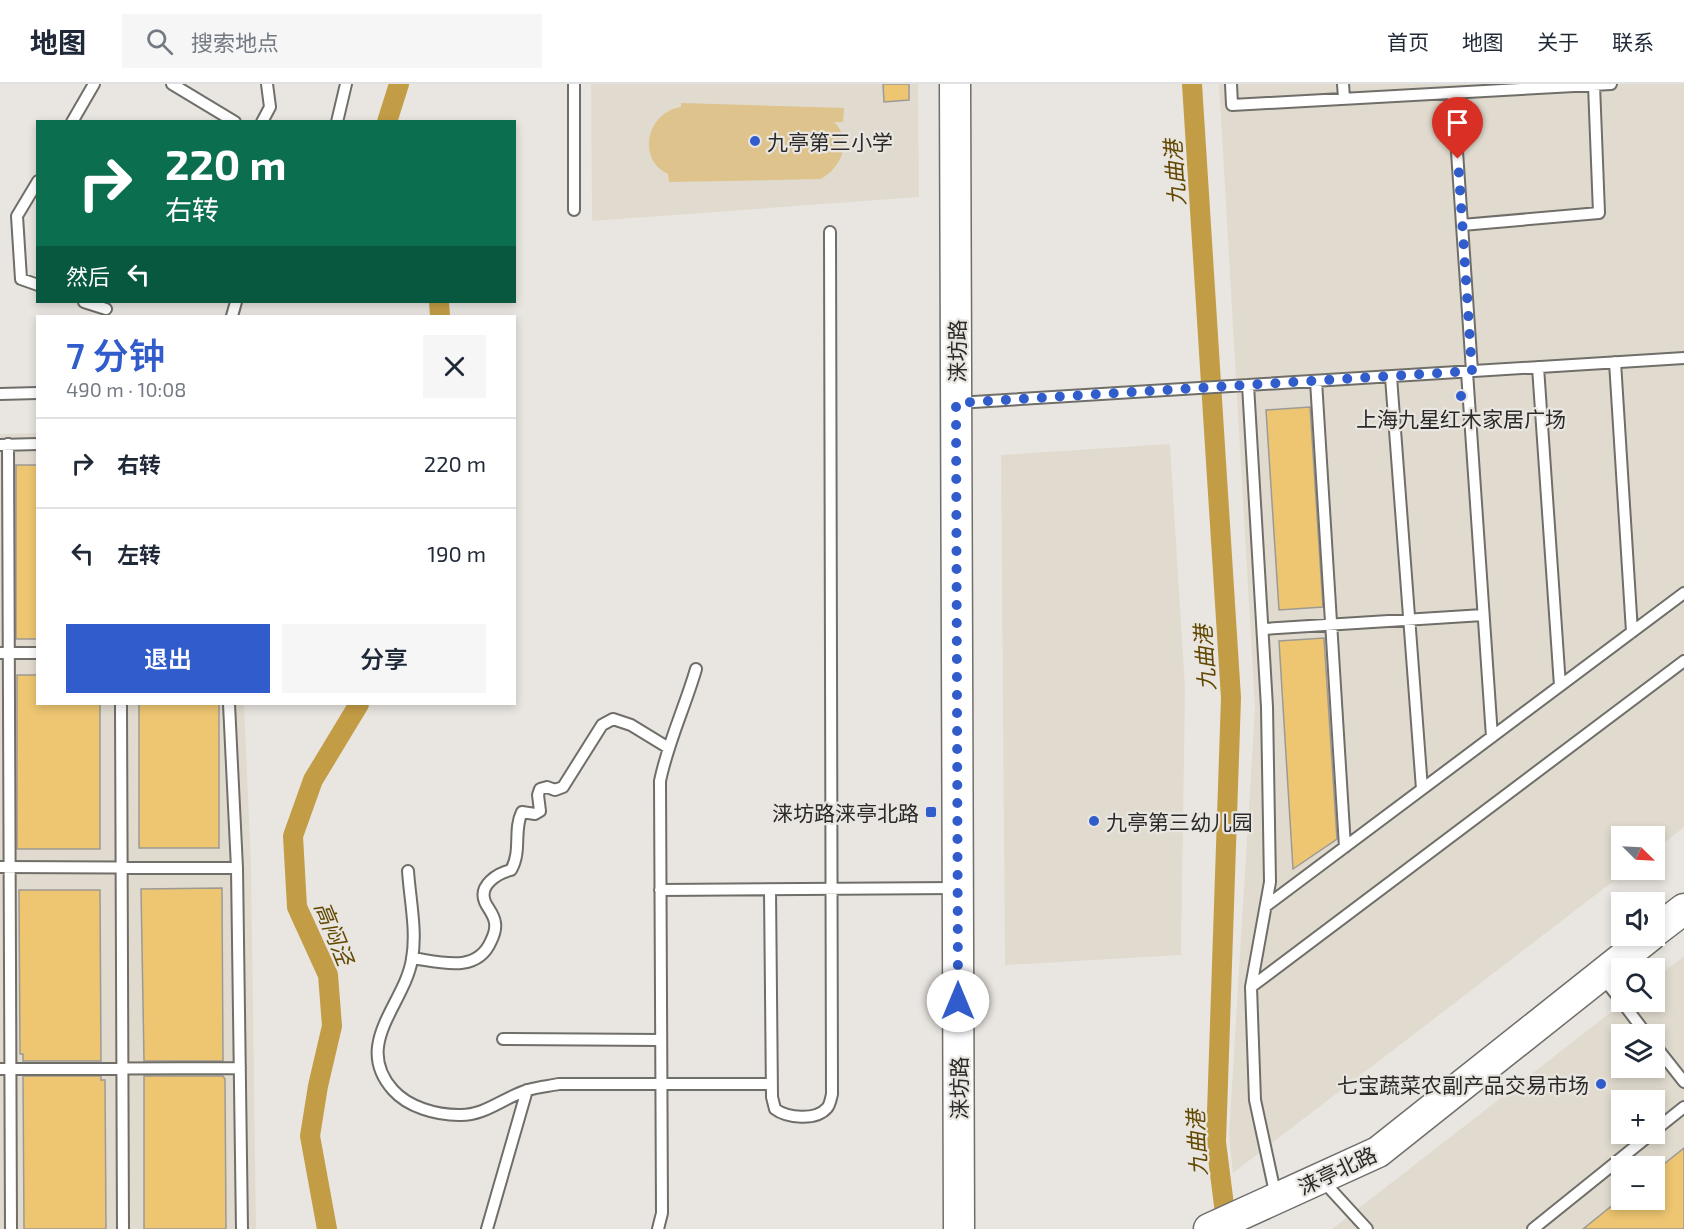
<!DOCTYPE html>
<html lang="zh">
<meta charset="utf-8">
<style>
:root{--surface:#fff;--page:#f6f6f7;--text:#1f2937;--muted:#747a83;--line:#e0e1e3;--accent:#315ccb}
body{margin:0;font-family:"Exo 2","Noto Sans SC",sans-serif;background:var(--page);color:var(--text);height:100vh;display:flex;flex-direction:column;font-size:22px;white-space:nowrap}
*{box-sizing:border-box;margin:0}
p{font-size:20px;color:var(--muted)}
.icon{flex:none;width:33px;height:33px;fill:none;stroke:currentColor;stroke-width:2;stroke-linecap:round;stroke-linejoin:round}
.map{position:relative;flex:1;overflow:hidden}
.panel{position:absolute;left:36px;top:231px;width:480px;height:390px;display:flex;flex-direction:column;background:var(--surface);border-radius:0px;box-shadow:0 3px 9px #0003}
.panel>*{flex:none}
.guide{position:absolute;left:36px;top:36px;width:480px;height:183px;border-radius:0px;box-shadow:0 3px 9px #0003;background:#0b6e4f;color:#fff;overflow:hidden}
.needle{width:39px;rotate:114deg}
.buttons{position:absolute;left:1611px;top:742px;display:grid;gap:12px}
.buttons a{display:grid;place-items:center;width:54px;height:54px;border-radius:0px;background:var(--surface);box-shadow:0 3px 9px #0003;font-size:30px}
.pin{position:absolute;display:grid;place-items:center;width:51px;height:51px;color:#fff;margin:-62px -26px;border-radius:50% 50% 50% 0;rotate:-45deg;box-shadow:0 0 6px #0007}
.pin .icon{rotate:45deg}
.me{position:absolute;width:66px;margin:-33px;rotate:0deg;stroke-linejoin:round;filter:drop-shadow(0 0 4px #0008)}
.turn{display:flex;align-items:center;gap:21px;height:126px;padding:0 30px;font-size:27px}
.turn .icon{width:78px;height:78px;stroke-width:2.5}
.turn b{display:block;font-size:42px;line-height:51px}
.then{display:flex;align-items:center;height:57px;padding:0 30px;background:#0003;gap:12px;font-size:22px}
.round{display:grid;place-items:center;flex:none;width:63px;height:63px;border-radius:0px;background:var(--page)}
.headline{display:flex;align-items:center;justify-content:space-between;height:102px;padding:0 30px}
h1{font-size:36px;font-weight:600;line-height:45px;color:var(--accent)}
.primary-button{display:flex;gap:12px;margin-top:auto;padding:12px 30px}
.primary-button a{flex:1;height:69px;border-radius:0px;background:var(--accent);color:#fff;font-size:24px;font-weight:600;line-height:69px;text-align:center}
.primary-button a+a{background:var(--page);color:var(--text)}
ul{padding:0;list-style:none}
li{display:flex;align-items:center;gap:18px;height:90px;padding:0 30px;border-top:2px solid var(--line)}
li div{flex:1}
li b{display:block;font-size:22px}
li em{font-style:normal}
header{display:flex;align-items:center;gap:36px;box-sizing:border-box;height:84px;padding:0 30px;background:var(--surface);border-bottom:2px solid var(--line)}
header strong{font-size:28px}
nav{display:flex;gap:33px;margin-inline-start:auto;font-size:21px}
.search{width:420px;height:54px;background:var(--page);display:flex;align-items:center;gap:15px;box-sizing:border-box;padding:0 21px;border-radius:0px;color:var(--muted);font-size:22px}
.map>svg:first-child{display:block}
.built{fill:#e1dbcf;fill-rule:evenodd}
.green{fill:#dec38c}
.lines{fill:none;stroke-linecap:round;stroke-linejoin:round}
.canal{stroke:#c39c46;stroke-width:20}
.building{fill:#eec671;stroke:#9c9a95;stroke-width:1.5}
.lane-casing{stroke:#706e69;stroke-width:14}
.secondary-casing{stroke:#706e69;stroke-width:33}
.lane{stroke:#fff;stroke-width:10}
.secondary{stroke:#fff;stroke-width:30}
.route{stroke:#315ccb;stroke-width:10;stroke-dasharray:0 18}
.poi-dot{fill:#315ccb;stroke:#e9e6e1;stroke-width:2}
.labels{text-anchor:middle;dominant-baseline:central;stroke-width:4.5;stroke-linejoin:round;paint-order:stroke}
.poi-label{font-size:21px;fill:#2b2a28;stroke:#e9e6e1;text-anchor:start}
.street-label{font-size:21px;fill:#2b2a28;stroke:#e9e6e1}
.water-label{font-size:22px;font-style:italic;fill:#624800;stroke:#e9e6e1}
</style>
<header>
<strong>地图</strong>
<div class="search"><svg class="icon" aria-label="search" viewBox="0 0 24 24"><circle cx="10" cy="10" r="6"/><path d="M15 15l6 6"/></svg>搜索地点</div>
<nav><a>首页</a><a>地图</a><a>关于</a><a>联系</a></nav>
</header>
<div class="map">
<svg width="1684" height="1145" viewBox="0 0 1684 1145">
<rect width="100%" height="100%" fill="#e9e6e1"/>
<path class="built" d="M591 0H918L919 113 592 137Z
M1219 0H1684V743L1655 766 1654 753H1622V786H1628L1233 1089 1229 1051 1255 624Z
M37 349 38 620H244L251 780 256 1145H0V350Z
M1170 360 1185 604 1181 871 1005 881 1001 371Z
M1684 872V1145H1332L1624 918H1654L1655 895ZM1622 951H1654V984H1622ZM1622 1017H1654V1050H1622ZM1622 1083H1654V1116H1622Z"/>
<path class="green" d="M681 19 844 24 843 38H834C853 56 842 83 821 95L669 98 668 90C636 75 647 28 681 23Z"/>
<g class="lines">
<path class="canal" d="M1192 0 1231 614 1216 1058 1227 1145
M387 38 399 0
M439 218 440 232
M327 1145 310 1052 318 1002 332 942 328 891 297 823 293 752 313 696 359 620"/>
</g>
<path class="building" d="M883 0H909V16L884 18Z
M1310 323 1323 523 1279 526 1266 326Z
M16 381H38V555H16Z
M1324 554 1337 755 1293 785 1279 557Z
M17 591H38V620H100V765H17Z
M139 620H219V764H139Z
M222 804 223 977H144L141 805Z
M19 806H100L101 977H23V970H20Z
M23 992H101V996H105L106 1145H24Z
M144 992H223L225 995 226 1145H144Z
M1684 1064V1145H1583L1619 1116H1654V1088Z"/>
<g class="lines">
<g class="lane-casing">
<path id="lane" d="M172 0 235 38
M574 0V126
M1231 0 1232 21 1611 0
M1343 0 1344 14
M1453 9 1472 287
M72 38 94 0
M262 38 270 23 267 0
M337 38 346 0
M38 97 17 132 21 195 38 201
M1462 141 1599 129 1594 1
M84 218 106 225
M232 232 236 218
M1615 278 1632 548
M1538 283 1560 602
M1467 288 1492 653
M1391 293 1422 705
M1316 297 1345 763
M1248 301 1267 623 1270 798 1251 903 1255 1016 1276 1113
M0 310 38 309
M957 319 1684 274
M8 360 11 1145
M0 361 38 360
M1263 545 1483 531
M0 569H38
M121 620 123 1145
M229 620 237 784 242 1145
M0 783 237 784
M408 787C410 816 417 847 412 875 405 920 352 960 393 1006 408 1023 436 1031 459 1031 485 1032 504 1013 528 1006 538 1003 549 1002 559 1000H772
M660 806 957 804
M770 806 772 1013 775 1025C787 1034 816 1037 827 1024 830 1021 831 1014 832 1010L830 148
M1266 822 1684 509
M412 874C440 878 477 890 491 857 494 851 496 845 495 839 494 830 488 825 485 818 478 801 498 789 511 786 522 767 513 746 522 728L535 730 540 727 538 711 540 705 547 703 555 706 563 703 602 641 613 635 631 641 667 663
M1603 894 1622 918
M1251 903 1684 577
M1622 918 1647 951
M503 955 661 956
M1654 960 1684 998
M0 985 240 984
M1654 1047 1684 1023
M1323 1097 1367 1145
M487 1145 527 1006
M658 1145 662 1129 660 697C668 658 685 623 696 585
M1533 1145 1651 1050"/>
</g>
<g class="secondary-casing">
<path id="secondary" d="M955 0 959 1145
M1654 848 1684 825
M1209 1145 1378 1068 1650 852"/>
</g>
<use href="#lane" class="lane"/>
<use href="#secondary" class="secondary"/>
</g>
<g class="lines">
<path class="route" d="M958 917 956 319 1472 287 1458 75"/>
</g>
<g class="poi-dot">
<circle cx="755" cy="57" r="6"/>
<circle cx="1461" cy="312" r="6"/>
<rect x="925" y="722" width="12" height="12" rx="3"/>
<circle cx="1094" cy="737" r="6"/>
<circle cx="1601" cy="1000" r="6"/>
</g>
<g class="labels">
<g class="poi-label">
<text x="767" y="57">九亭第三小学</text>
<text x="1461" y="334" text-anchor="middle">上海九星红木家居广场</text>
<text x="919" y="728" text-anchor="end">涞坊路涞亭北路</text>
<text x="1106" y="737">九亭第三幼儿园</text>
<text x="1589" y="1000" text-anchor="end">七宝蔬菜农副产品交易市场</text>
</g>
<g class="street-label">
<text transform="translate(956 267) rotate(-90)">涞坊路</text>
<text transform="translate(958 1004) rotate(-90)">涞坊路</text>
<text transform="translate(1337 1086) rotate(-25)">涞亭北路</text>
</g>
<g class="water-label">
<text transform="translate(1174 89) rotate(-94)">九曲港</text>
<text transform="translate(1204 574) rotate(-94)">九曲港</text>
<text transform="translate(335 849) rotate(68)">高闷泾</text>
<text transform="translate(1196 1059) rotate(-93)">九曲港</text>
</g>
</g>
</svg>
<div class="buttons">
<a><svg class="needle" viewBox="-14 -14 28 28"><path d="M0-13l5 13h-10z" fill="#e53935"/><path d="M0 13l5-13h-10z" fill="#747a83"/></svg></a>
<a><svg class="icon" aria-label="sound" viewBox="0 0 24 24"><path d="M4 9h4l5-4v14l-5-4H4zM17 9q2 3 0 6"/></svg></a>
<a><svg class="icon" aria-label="search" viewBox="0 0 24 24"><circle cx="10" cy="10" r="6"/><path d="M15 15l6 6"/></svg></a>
<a><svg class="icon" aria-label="layers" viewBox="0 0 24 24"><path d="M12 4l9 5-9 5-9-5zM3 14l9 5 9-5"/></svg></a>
<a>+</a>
<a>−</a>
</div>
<div class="pin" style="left:1458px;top:75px;background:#d93025"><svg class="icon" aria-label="arrive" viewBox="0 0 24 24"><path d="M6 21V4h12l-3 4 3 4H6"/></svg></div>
<svg class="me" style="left:958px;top:917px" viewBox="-20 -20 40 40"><circle r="19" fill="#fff"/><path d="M0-13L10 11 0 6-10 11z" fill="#315ccb"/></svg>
<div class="guide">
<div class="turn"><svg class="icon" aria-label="right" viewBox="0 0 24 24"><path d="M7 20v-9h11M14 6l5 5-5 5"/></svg><div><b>220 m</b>右转</div></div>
<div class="then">然后<svg class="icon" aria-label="left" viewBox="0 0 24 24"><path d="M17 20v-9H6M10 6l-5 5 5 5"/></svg></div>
</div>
<section class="panel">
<div class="headline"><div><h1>7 分钟</h1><p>490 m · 10:08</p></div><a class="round"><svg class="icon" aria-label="close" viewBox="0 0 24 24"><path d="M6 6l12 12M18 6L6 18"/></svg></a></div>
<ul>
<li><svg class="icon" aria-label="right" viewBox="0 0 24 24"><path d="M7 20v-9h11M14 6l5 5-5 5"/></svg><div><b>右转</b></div><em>220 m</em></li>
<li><svg class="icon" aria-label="left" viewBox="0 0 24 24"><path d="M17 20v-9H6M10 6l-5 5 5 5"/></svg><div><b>左转</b></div><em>190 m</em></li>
</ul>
<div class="primary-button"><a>退出</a><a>分享</a></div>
</section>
</div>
